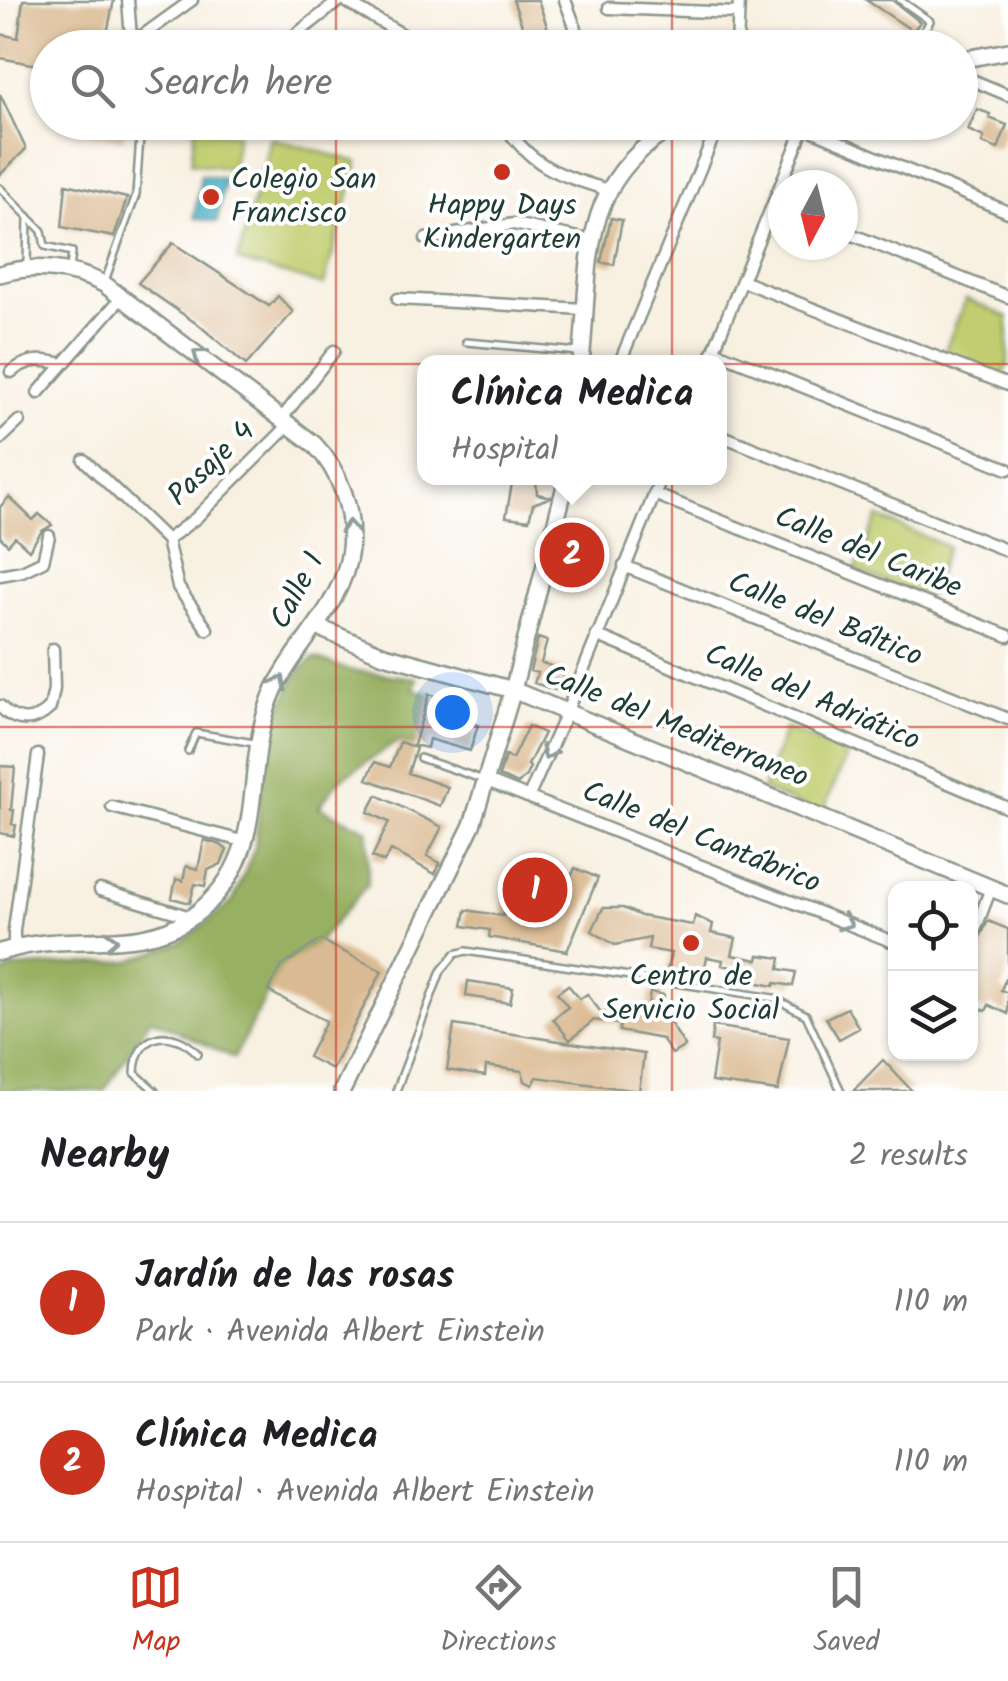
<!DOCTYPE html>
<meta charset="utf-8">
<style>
:root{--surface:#fff;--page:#f6f6f6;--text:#202124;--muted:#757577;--line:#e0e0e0;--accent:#c8321e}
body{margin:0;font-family:Kalam,sans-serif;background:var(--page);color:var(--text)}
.controls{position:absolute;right:30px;bottom:30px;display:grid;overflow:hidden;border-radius:20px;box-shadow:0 2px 8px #0004}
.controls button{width:90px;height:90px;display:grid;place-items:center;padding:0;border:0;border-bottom:2px solid var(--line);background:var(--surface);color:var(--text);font:50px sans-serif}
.compass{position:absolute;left:768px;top:170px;width:90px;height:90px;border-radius:50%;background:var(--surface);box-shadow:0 2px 8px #0004;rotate:187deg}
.you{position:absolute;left:452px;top:712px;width:35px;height:35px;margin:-25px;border:8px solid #fff;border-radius:50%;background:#1a73e8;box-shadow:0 0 0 15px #1a73e833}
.badge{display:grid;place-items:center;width:65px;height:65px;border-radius:50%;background:var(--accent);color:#fff;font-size:32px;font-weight:700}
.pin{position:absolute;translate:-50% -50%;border:5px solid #fff;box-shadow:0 2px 10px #0006}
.popup{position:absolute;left:417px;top:355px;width:310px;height:130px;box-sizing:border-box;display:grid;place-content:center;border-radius:20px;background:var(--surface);filter:drop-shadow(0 2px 8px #0005);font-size:32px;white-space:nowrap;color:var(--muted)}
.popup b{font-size:38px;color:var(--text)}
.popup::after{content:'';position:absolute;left:50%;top:100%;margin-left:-20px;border:20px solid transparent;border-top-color:var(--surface)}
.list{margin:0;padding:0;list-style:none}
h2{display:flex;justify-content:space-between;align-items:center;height:130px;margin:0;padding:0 40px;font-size:42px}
h2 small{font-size:32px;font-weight:400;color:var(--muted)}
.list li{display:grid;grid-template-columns:65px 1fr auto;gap:30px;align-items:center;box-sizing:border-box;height:160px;padding:0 40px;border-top:2px solid var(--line)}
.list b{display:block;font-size:38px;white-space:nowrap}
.list p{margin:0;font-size:32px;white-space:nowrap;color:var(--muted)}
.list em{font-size:32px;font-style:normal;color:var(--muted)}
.icon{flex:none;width:55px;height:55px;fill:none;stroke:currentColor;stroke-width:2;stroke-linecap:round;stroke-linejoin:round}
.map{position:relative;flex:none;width:1008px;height:1091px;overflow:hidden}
.search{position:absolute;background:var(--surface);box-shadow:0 2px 8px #0004;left:30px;right:30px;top:30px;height:110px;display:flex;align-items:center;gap:25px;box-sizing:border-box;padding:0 35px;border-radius:55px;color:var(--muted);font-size:38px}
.sheet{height:450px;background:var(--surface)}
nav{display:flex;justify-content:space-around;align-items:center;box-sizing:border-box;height:140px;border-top:2px solid var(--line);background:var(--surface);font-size:28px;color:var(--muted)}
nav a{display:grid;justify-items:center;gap:5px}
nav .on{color:var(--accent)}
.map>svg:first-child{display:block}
.green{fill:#c1cd6f;stroke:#708552;stroke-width:2.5}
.forest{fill:#98b062;stroke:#5c764b;stroke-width:2.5}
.water{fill:#48b0c7;stroke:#34767e;stroke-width:2.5}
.building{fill:#daba92}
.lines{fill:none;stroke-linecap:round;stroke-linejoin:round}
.lane-casing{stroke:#8c968a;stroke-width:10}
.street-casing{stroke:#8c968a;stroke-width:15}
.secondary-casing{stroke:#8c968a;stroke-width:20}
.lane{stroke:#fff;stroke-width:5}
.street{stroke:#fff;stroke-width:10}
.secondary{stroke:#fff;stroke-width:15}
.oneway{stroke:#8f9e9a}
.grid{fill:none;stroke:#c8321e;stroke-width:2.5;stroke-opacity:0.55}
.poi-dot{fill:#c8321e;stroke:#fff;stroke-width:4}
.labels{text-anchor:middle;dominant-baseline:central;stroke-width:8;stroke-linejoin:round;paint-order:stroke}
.poi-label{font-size:30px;fill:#1f3d34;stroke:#fff}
.street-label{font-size:30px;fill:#1f3d34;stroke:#fff}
</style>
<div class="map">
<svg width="1008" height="1091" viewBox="0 0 1008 1091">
<rect width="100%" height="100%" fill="#fff"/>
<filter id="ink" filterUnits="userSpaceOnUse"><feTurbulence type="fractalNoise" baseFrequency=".01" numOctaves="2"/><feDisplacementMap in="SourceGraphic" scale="20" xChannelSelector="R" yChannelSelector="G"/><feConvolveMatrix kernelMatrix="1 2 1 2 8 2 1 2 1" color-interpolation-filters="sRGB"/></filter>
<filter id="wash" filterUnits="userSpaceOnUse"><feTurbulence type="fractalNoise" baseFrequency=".0048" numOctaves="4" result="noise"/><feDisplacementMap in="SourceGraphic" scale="40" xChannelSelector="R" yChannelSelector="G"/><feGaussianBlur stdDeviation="2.25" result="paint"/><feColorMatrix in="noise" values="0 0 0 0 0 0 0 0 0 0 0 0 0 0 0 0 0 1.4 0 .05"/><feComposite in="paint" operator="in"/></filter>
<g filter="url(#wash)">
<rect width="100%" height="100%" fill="#f8f0e1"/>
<path class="green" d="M195 126 237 134 232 169 191 163Z
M271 138 358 162 324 285 237 261Z
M966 299 1008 317V364L1000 382 941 359Z
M878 517 948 547 927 599 855 570Z
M785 728 847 755 822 814 762 790Z"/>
<path class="forest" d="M314 658 349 670 417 678 414 689 429 694 414 745 399 741 339 780 319 807 368 830V884L320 940 281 968 234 1058 151 1018 104 1091H0V976L12 968 130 961 182 942 233 901 255 847 265 751 273 724 297 673Z"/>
<path class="water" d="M201 175 225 179 217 222 194 218Z"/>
<g id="blocks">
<path class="building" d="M23 0H114L104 48H48V67L0 58V34L18 38Z
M513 0H538L549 32 527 40Z
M866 0H892L920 22 913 31Z
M0 94 26 149 0 175Z
M977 109 990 114 989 118 1007 125 998 149 982 143 984 137 968 130Z
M60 122H126L123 140 59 127Z
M66 184 127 198 114 237 62 227Z
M611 218 622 220 614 265 601 262Z
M173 243 269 306 278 296 293 312 246 365 200 326 138 283Z
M513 478H536L537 494 551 497 533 504 529 520 506 517Z
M9 497 33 520 39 514 52 525 42 531 29 550 15 537 8 545 0 537V507Z
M538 638 547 641 541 663 565 670 558 691 534 683 538 673 530 671Z
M429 694 442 698 437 713 478 725 470 751 429 739 427 748 414 745Z
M528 726 544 733 528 765 530 767 526 776 518 784 499 776 505 756 512 759Z
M400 742 416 748 408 773 448 787 440 806 367 779 375 762 390 767Z
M0 766 15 767 11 810H14L12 824 16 825 14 836 0 833Z
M377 795 442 827 427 856 440 863 435 874 391 850 384 862 372 857 389 822 368 812Z
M204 840 221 845 227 850 221 864 208 870 205 886 195 884 190 903 172 898 176 879 183 881 186 866 198 869Z
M575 868 598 878 567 951 489 937 490 930 463 926 466 910 503 916 505 900 522 903 524 891 562 898Z
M603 908H623L641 916 693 925 695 916 713 924 711 933 736 938 732 955 758 960 759 955 781 958 779 969 796 972 793 986 775 983 774 986 734 978 736 968 722 965 723 960 707 957 702 981 666 975 671 953 648 949 650 938 615 945 592 931Z
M988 921 1008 929V973L1001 990 1008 993V1014L989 1005 986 1011 970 1004V958Z
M320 940 382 971 332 1069 308 1057 326 1021 268 991 281 967Z
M468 981 513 988 510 1003 466 996Z
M568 985 580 999 587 994 600 1011 622 1015 623 1008 647 1012 650 992 664 995 660 1015 666 1016 685 1046 672 1054 662 1039 619 1031 620 1024 594 1020 570 1040 553 1019 568 1007 557 993Z
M847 1008 859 1028 839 1039 826 1018Z
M454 1025 644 1054 639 1091 537 1077 533 1085 525 1081 522 1071 486 1066 485 1076 447 1070Z
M713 1026 789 1038 778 1091 711 1082 717 1042 711 1041Z
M883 1060 912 1091H853Z"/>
</g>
</g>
<g filter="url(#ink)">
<use href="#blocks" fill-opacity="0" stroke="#8c968a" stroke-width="2.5"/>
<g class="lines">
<defs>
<path id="lane" d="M900 0 930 21 919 39 904 42 905 48
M563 48 580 40
M0 188 42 231 45 246 72 252 70 270
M27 265 28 216
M105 281 136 195 141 122
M466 342 579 352
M188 751 196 733 254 743
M420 758 484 780
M155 1091 135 1073C136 1031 173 1027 198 1054
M396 1091 441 971 455 954 466 951 774 998 806 1015 841 1091"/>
<path id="street" d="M128 0 131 38 142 36 192 0
M343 0 426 48
M565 0 583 48
M609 8 738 13
M279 48 340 0
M737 48 739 0
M960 75 1008 95
M502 122C533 168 557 174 608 190
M640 122 653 138
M804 127 1008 212
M843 231 1008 297
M426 239 514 224 592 241
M742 281 1008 385
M398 299 585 309
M714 351 1008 469
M620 362 712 140
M709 362 806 122
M11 372C29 358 42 359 63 364
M38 393 122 297
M283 417 334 351
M720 435 1008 551
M0 439 19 421
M84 460 167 540 178 587 207 629
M654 494 1008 636
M167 540 196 518 291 423
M624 566 1008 719
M0 575 22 571 43 561 49 536
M596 635 1008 808
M0 706C14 723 34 724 50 708L54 689 53 649
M487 781 896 943
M529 796 567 711 661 478
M112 807 246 842
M100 890 191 917
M970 943 991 888
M14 949V930L38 755"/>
<path id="secondary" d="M960 60 1008 51
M0 274C34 264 72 268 104 284L314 444C341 472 354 511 350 549 344 604 298 641 275 688 237 770 276 854 192 917 148 949 88 937 37 944 25 945 12 949 0 952
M581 362C592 259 576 181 681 122
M317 627 384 655 513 690 1008 895
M342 1091 472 825 513 690 567 478"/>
</defs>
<use href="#lane" class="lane-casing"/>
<use href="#street" class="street-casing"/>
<use href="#secondary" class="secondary-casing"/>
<use href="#lane" class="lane"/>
<use href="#street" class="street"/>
<use href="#secondary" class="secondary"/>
</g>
<defs><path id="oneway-chevron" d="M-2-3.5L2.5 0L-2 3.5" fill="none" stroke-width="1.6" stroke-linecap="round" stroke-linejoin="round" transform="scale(2.5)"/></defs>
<g class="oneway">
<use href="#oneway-chevron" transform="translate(199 355) rotate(-143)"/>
<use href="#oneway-chevron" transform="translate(349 527) rotate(-93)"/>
<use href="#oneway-chevron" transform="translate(280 682) rotate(-63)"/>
<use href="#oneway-chevron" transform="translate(548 753) rotate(114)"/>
<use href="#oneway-chevron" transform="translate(846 923) rotate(22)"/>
<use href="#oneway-chevron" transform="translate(111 940) rotate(-3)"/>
</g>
</g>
<path class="grid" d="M336 0V48M672 0V48M336 122V1091M672 122V1091M0 364H1008M0 727H1008"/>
<g class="poi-dot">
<circle cx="502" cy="172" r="10"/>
<circle cx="211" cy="197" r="10"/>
<circle cx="691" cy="943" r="10"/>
</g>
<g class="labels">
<g class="poi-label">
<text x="231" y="180" text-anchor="start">Colegio San<tspan x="231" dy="34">Francisco</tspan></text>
<text x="502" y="206">Happy Days<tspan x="502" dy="34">Kindergarten</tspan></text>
<text x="691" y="977">Centro de<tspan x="691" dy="34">Servicio Social</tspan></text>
</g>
<g class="street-label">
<text transform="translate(212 464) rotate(-44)">Pasaje 4</text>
<text transform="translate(868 553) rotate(22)">Calle del Caribe</text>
<text transform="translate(298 591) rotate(-62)">Calle 1</text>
<text transform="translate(825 620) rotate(22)">Calle del Báltico</text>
<text transform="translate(812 698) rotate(23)">Calle del Adriático</text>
<text transform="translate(676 727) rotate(22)">Calle del Mediterraneo</text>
<text transform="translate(701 838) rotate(22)">Calle del Cantábrico</text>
</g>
</g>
</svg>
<div class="controls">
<button><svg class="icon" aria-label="locate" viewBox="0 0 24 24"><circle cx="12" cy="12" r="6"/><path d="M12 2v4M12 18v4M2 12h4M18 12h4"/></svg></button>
<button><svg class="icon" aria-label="layers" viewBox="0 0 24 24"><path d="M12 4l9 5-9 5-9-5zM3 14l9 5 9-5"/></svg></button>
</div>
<svg class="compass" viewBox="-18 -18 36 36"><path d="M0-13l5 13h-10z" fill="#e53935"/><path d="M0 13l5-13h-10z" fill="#757577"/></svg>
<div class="you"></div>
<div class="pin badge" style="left:535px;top:890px">1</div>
<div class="pin badge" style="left:572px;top:555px">2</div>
<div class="popup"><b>Clínica Medica</b>Hospital</div>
<div class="search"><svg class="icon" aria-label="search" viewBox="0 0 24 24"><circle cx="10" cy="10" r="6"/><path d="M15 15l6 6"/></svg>Search here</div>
</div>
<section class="sheet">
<h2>Nearby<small>2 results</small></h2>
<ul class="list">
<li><span class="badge">1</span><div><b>Jardín de las rosas</b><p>Park · Avenida Albert Einstein</p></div><em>110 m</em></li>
<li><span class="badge">2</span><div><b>Clínica Medica</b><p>Hospital · Avenida Albert Einstein</p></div><em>110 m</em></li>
</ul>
</section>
<nav>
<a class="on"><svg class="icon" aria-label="map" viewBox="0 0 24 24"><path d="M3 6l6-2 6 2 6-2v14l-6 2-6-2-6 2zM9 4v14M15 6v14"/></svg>Map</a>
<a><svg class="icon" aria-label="directions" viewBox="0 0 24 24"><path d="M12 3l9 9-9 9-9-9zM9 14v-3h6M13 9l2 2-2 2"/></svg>Directions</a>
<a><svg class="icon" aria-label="saved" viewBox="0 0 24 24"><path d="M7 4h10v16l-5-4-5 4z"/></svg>Saved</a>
</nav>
